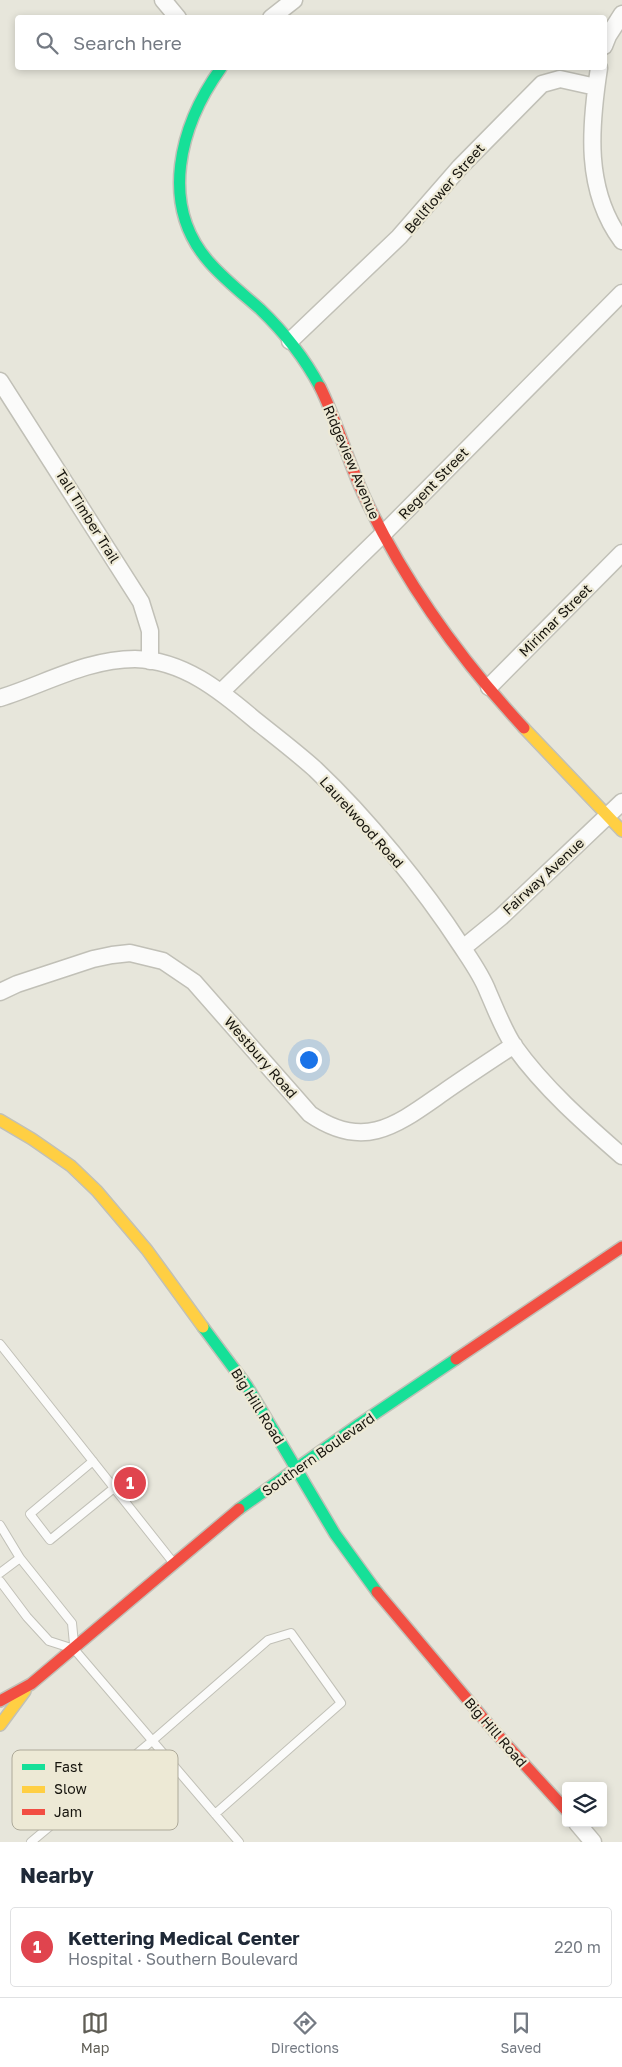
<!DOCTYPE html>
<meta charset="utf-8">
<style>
:root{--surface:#fff;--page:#f2f2f3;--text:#1f2937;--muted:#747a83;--line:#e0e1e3;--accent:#605e56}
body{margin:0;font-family:"Golos Text",sans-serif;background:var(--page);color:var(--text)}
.controls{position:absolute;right:15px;bottom:15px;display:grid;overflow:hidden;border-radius:5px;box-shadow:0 2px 8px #0003}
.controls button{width:45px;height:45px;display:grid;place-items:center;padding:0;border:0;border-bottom:1px solid var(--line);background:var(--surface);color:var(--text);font:25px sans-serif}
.you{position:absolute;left:308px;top:1059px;width:18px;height:18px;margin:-12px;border:4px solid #fff;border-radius:50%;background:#1a73e8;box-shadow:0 0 0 8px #1a73e833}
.badge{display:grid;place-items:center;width:32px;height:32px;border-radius:50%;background:var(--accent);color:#fff;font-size:16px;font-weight:700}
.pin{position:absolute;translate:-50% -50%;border:2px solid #fff;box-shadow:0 1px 5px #0006}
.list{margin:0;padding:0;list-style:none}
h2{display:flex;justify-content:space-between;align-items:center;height:65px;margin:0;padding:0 20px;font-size:21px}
h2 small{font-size:16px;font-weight:400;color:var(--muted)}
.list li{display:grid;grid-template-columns:32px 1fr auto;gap:15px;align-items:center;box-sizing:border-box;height:80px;margin:0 10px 10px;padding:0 10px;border:1px solid var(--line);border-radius:5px}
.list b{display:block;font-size:19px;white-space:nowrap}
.list p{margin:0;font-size:16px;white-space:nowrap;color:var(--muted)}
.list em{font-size:16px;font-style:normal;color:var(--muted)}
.icon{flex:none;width:28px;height:28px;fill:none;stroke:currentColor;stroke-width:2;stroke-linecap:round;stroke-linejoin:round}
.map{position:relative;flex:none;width:622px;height:1842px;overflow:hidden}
.search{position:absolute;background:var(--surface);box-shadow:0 2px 8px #0003;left:15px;right:15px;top:15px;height:55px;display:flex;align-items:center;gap:12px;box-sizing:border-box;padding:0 18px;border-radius:5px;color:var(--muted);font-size:19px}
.sheet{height:155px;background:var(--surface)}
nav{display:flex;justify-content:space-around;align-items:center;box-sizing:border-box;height:70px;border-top:1px solid var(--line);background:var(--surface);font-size:14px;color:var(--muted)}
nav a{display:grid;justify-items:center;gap:2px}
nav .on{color:var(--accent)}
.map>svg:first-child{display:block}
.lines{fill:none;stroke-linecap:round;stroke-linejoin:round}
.lane-casing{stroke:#c1c0b7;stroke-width:10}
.street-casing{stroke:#c1c0b7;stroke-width:19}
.fast-casing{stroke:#c1c0b7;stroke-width:14}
.slow-casing{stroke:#c1c0b7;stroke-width:14}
.jam-casing{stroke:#c1c0b7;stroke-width:14}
.lane{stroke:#fbfbfa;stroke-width:8}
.street{stroke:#fbfbfa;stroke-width:16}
.fast{stroke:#16e098;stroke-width:11}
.slow{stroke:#ffcf43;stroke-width:11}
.jam{stroke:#f24e42;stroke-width:11}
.labels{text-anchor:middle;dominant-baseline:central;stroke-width:4.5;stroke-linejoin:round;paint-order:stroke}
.street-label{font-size:14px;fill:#17150e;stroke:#ede9d5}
.key{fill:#ede9d5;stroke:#ada999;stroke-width:1}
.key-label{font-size:14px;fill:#17150e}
</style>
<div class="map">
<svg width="622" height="1842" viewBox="0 0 622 1842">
<rect width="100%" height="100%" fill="#e7e6db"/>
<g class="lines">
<defs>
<path id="lane" d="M0 1344 172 1561
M93 1461 30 1514 50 1540 114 1488
M0 1525 20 1558 72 1623 74 1644
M0 1573 20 1558
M0 1581 27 1617 49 1641 74 1649 239 1842
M31 1842 152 1741 268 1640 291 1633 341 1703 215 1814"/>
<path id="street" d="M163 0 178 18
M271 18 294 0
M604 46 608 36 622 14
M599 68C590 127 584 190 622 241
M290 341 399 237 460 167 542 84 560 79 596 87
M0 381 141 602 150 631V661
M489 687 622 553
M221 692 383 534 622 293
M0 698C45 684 87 659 135 659 183 660 221 691 255 720 275 736 296 752 315 769 367 818 423 887 462 947 472 962 482 976 488 992 496 1010 503 1029 514 1046 544 1088 584 1123 622 1156
M463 948 501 917 622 802
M0 992 17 984 93 959 112 955 130 953 163 961 194 982 310 1114C365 1152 398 1124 444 1092 467 1076 490 1061 514 1045
M577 1823 593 1842"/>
<path id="fast" d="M221 68C180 125 158 205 210 263 225 280 243 294 260 309 284 332 304 357 320 387
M203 1327 247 1386 335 1534 377 1592
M239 1509 358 1425 456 1359"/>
<path id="slow" d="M524 728 622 831
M0 1120 32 1139 71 1166 97 1191 147 1250 203 1327
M0 1725 25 1691"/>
<path id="jam" d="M320 387C338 423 348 463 366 500 406 584 461 660 524 728
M456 1359 622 1247
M377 1592 494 1731 566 1810
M0 1701 31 1684 239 1509"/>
</defs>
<use href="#lane" class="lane-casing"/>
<use href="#street" class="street-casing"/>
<use href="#fast" class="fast-casing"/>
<use href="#slow" class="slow-casing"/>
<use href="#jam" class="jam-casing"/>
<use href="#lane" class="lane"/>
<use href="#street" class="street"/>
<use href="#fast" class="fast"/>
<use href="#slow" class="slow"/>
<use href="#jam" class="jam"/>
</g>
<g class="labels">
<g class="street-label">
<text transform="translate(444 188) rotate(-49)">Bellflower Street</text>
<text transform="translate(352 462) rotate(67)">Ridgeview Avenue</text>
<text transform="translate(433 483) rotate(-46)">Regent Street</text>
<text transform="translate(88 516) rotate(58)">Tall Timber Trail</text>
<text transform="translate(555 620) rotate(-45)">Mirimar Street</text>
<text transform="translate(362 822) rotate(48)">Laurelwood Road</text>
<text transform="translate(543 876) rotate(-43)">Fairway Avenue</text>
<text transform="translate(261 1057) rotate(49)">Westbury Road</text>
<text transform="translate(258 1406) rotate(58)">Big Hill Road</text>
<text transform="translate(318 1454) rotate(-35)">Southern Boulevard</text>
<text transform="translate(496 1732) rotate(49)">Big Hill Road</text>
</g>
</g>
<rect x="12" y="1750" width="166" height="80" rx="8" class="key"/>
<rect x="22" y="1764" width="23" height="6" fill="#16e098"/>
<rect x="22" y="1786" width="23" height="7" fill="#ffcf43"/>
<rect x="22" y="1809" width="23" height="6" fill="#f24e42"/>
<g class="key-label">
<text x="54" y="1772">Fast</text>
<text x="54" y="1794">Slow</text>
<text x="54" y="1817">Jam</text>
</g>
</svg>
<div class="controls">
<button><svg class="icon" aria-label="layers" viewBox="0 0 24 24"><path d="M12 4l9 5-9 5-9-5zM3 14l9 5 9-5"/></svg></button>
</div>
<div class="you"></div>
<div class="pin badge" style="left:130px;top:1483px;background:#e0444e">1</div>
<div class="search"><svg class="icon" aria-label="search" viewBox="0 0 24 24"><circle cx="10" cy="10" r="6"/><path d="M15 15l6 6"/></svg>Search here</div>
</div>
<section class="sheet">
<h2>Nearby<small></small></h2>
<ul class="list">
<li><span class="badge" style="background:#e0444e">1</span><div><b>Kettering Medical Center</b><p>Hospital · Southern Boulevard</p></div><em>220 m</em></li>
</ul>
</section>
<nav>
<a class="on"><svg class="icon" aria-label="map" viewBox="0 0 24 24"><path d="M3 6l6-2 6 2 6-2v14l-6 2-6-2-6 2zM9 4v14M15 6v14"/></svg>Map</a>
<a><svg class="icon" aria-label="directions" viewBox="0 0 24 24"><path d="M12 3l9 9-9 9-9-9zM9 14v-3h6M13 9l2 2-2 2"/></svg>Directions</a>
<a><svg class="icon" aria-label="saved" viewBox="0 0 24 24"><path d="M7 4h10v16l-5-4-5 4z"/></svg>Saved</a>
</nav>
